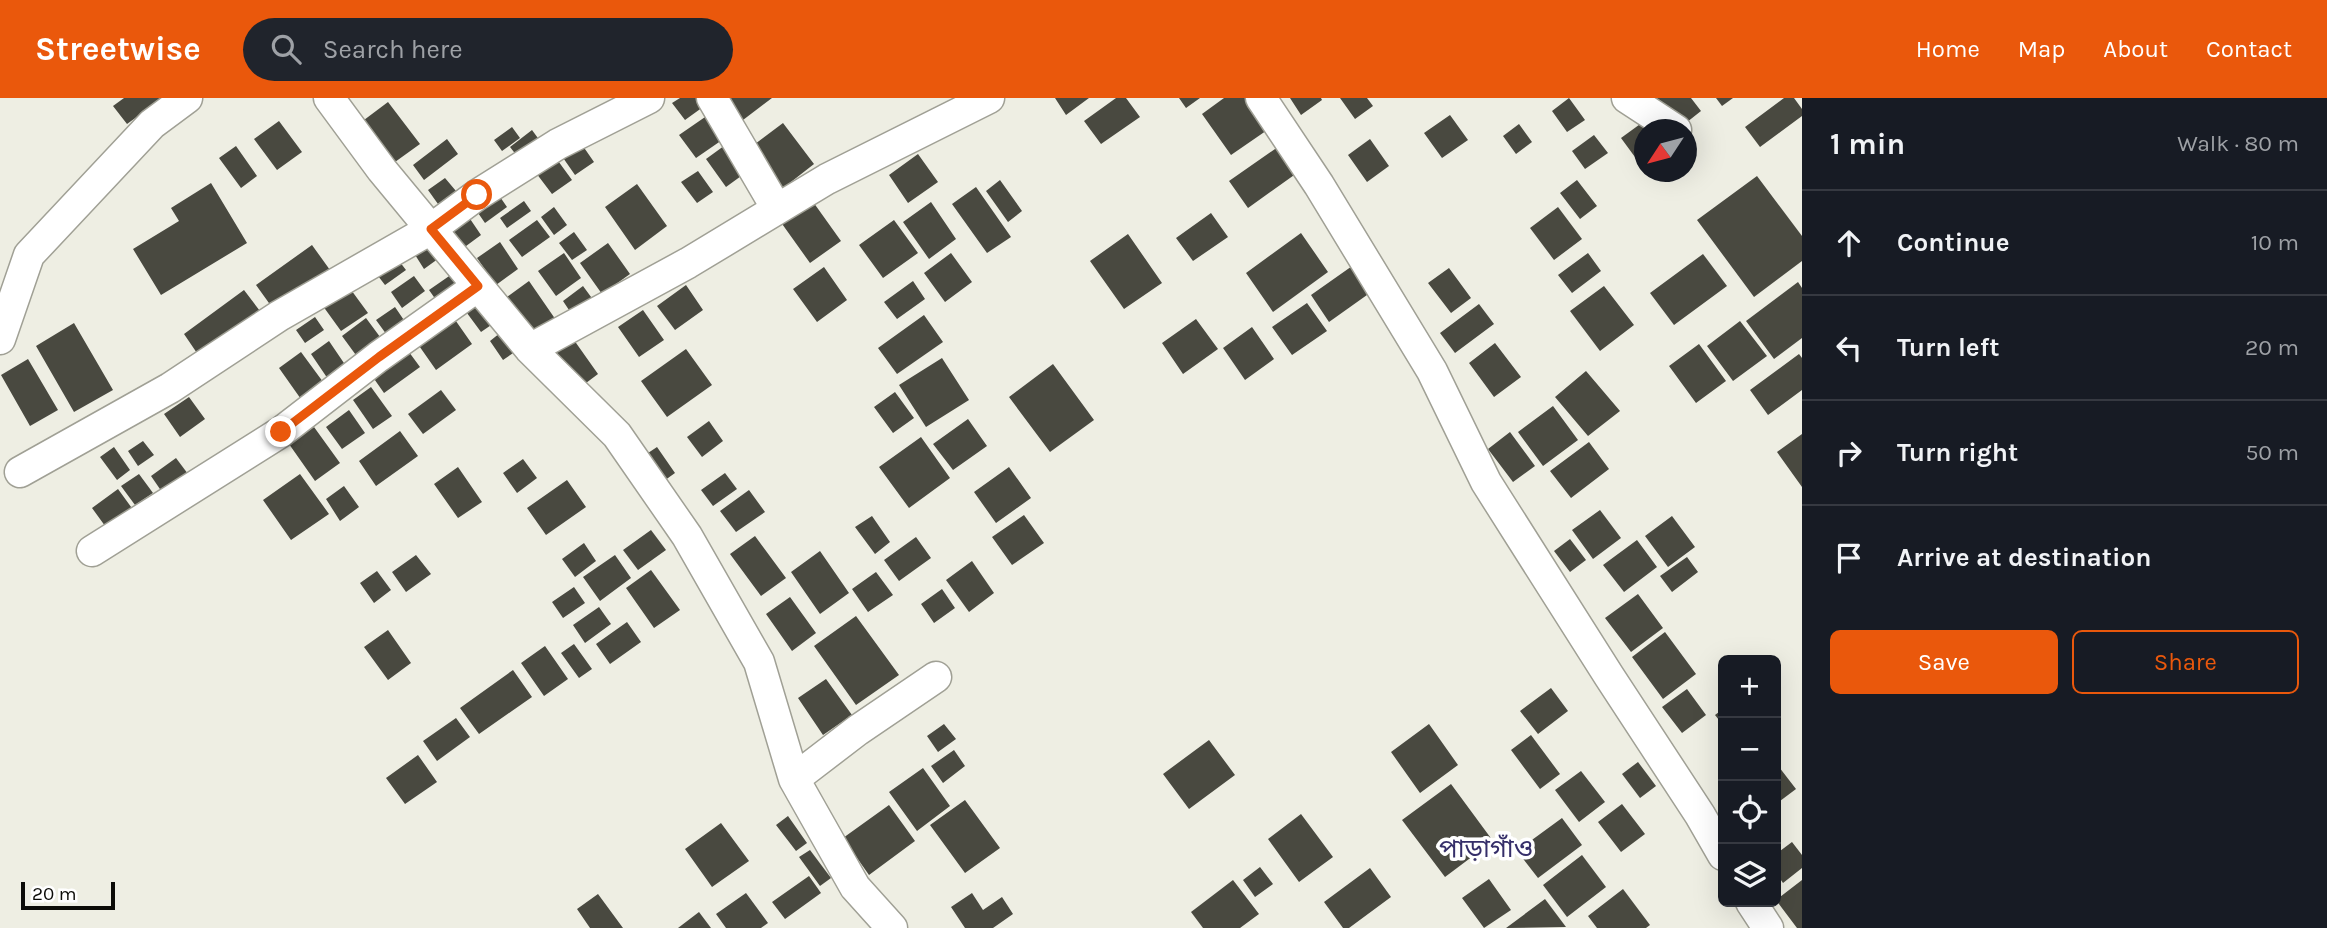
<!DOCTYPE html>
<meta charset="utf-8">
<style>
:root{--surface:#171b24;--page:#20242c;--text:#f1f3f6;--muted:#9ea1a6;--line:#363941;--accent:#ea580c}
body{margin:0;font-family:Karla,"Noto Sans Bengali",sans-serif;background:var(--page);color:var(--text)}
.controls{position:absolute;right:21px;bottom:21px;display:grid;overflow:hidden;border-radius:10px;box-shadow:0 7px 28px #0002}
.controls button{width:63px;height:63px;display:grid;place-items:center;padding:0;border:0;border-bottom:2px solid var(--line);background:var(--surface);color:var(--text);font:35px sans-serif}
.compass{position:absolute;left:1634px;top:21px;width:63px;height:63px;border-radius:50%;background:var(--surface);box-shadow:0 7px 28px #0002;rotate:234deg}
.scale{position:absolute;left:21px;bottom:18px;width:94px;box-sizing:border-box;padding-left:7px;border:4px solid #0c0c08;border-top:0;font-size:19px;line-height:24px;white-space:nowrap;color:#0c0c08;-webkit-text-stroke:5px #fff;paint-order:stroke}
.stop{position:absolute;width:21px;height:21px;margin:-16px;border:5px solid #ea580c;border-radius:50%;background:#fff}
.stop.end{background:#ea580c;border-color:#fff;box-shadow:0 2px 7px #0008}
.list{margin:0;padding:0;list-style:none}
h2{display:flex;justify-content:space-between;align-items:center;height:91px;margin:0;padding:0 28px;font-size:30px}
h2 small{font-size:23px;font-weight:400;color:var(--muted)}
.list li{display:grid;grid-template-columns:46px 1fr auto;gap:21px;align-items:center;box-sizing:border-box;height:105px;padding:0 28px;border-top:2px solid var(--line)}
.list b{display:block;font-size:26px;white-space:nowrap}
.list em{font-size:23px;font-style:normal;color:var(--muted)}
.actions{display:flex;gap:14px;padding:21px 28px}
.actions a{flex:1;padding:16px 0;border:2px solid var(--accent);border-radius:10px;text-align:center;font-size:24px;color:var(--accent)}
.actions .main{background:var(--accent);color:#fff}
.icon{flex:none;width:38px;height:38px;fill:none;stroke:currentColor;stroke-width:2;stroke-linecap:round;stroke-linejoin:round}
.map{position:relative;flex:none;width:1802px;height:830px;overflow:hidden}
header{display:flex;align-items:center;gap:42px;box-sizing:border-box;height:98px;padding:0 35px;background:var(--accent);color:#fff}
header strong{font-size:33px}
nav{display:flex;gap:38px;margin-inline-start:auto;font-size:24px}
.search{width:490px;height:63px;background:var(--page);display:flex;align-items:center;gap:18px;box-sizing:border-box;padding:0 24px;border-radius:38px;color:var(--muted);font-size:26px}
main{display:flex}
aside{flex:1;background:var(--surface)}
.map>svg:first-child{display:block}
.building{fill:#494940}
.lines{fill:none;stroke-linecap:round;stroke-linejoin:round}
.street-casing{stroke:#a0a095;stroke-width:33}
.street{stroke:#fff;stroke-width:30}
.route{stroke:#ea580c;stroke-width:9}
.labels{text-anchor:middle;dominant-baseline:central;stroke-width:7;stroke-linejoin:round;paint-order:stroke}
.quarter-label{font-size:26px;fill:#352e69;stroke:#fff}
</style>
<header>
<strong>Streetwise</strong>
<div class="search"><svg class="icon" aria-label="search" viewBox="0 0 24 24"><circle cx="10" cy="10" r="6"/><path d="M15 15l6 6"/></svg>Search here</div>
<nav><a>Home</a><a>Map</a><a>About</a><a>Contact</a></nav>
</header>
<main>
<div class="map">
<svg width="1802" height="830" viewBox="0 0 1802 830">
<rect width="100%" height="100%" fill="#eeeee3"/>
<path class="building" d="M124 0H163L127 26 113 8Z
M680 0H696L703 9 685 22 672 5Z
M726 0H772L743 22Z
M1055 0H1089L1066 17Z
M1116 0H1126L1140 19 1101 46 1084 23Z
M1179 0H1200L1186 10Z
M1224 0H1257L1276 26 1231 57 1202 16Z
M1290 0H1321L1322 2 1301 17Z
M1340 0H1367L1373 8 1355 21Z
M1569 0 1585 22 1567 34 1552 13Z
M1655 0H1691L1701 13 1677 32 1641 11Z
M1716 0H1733L1722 8Z
M1784 0H1794L1802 11V18L1760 49 1745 29Z
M388 4 420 46 395 64 364 22Z
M708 17 725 40 696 60 679 37Z
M1450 17 1468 42 1442 60 1424 35Z
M279 23 302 54 277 72 254 41Z
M1643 24 1649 32H1644L1643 70 1621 40Z
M783 25 814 66 782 91 751 49Z
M1519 26 1532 44 1516 56 1503 38Z
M512 29 520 40 502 53 494 42Z
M532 32 543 47 521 63 510 49Z
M1594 37 1608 55 1585 71 1572 53Z
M447 41 458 56 424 82 413 67Z
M578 41 594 64 575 77 559 54Z
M1370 41 1389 68 1367 84 1348 57Z
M1285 44 1304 70 1248 110 1229 83Z
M728 45 748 73 726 89 706 61Z
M236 48 257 78 241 90 219 60Z
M553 56 572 82 552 96 533 71Z
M918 56 938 84 908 105 889 77Z
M698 73 713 94 697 105 681 84Z
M1757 78 1802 138V163L1754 199 1697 122Z
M445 80 456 93 438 106 428 92Z
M1000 82 1022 113 1008 124 986 93Z
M1577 82 1597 108 1580 121 1560 95Z
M211 85 247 145 161 197 133 151 179 123 171 110Z
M637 86 667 128 635 152 605 109Z
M976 89 1011 139 987 155 952 106Z
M498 96 507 109 485 125 476 112Z
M811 101 841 143 810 165 780 123Z
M524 103 531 113 507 130 500 120Z
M931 104 956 141 929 161 903 124Z
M554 109 567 127 554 137 541 119Z
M1558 109 1582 141 1554 162 1530 130Z
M464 112 481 137 462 151 445 127Z
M1211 115 1228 139 1193 163 1176 140Z
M537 122 550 139 522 159 509 142Z
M894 122 918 155 883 180 859 147Z
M574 134 587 152 572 162 559 145Z
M1301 135 1328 174 1273 214 1246 175Z
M1128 136 1162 185 1124 211 1090 163Z
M429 140 442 158 424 171 412 152Z
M500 144 518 171 496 187 477 160Z
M608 145 630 176 602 196 580 165Z
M312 147 330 172 274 212 256 187Z
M564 155 581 180 556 198 538 173Z
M951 155 972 184 945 204 924 175Z
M1588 155 1601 173 1572 195 1558 177Z
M1703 156 1727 188 1674 227 1650 195Z
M396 159 406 172 385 187 375 174Z
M1355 166 1374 192 1329 224 1311 197Z
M824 169 847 202 817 224 793 191Z
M1449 170 1471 200 1451 215 1428 185Z
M455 174 467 191 441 209 429 192Z
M414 178 425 193 402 210 391 194Z
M529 183 558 225 536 241 507 199Z
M913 183 925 201 897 221 884 204Z
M1798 184 1802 190V240L1774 261 1746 223Z
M346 185 368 215 341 233 320 204Z
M686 187 703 212 675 232 657 208Z
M583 188 594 203 573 218 563 203Z
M1604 188 1634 227 1600 253 1570 213Z
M244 192 263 217 201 261 184 236Z
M480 200 497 223 481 234 464 211Z
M1307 205 1327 233 1292 257 1272 229Z
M1479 206 1494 226 1455 255 1440 235Z
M395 209 410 231 392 244 376 222Z
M643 212 664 242 639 259 618 229Z
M451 216 472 246 436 272 415 242Z
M924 217 943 244 897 276 878 250Z
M315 219 324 232 305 245 296 232Z
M366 220 386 247 361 264 342 238Z
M1196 221 1218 251 1183 276 1162 245Z
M1740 223 1767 258 1733 283 1707 248Z
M74 225 113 292 74 314 36 248Z
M1252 229 1274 261 1245 282 1223 250Z
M505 231 519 251 503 262 490 243Z
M569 235 598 276 574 294 545 253Z
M329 243 348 271 330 284 311 256Z
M1495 245 1521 279 1494 299 1469 265Z
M1699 246 1726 283 1696 305 1669 268Z
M406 250 420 269 384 295 370 275Z
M686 251 712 287 667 319 641 283Z
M301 254 326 288 303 304 279 270Z
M1799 256 1802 260V292L1768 317 1750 292Z
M942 260 969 302 926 329 899 287Z
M28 261 58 312 30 328 1 277Z
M1053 266 1094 322 1050 354 1009 299Z
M1586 273 1620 313 1588 338 1555 299Z
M371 289 392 318 373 331 353 302Z
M441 292 456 312 423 336 408 316Z
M895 294 914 320 893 335 874 309Z
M189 299 205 321 180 339 164 316Z
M1553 308 1578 342 1543 368 1518 334Z
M349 312 365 335 342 351 326 329Z
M968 321 987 348 953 372 933 346Z
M709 323 723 343 702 359 687 339Z
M314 329 340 365 315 383 289 346Z
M400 333 418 358 376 388 359 363Z
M1510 334 1535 368 1513 384 1488 351Z
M1802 336V389L1777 354Z
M921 339 950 380 909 410 879 369Z
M143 343 154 357 138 368 128 353Z
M1589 344 1609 371 1571 400 1550 373Z
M114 349 130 372 117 382 100 359Z
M657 349 675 375 661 385 642 359Z
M176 360 188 376 162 394 151 378Z
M523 361 537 380 517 395 503 375Z
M458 369 482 404 458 420 434 386Z
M1009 369 1031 400 996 425 974 394Z
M725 375 737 391 713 408 701 392Z
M139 376 153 395 135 407 121 388Z
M300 376 329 416 291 442 263 402Z
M567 382 586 409 546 437 527 410Z
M344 388 359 409 340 423 326 401Z
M118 391 134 413 108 432 92 410Z
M749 392 765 414 736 434 720 413Z
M1600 412 1621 440 1593 461 1572 432Z
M1024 417 1044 445 1012 467 992 439Z
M872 418 890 444 875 456 855 429Z
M1672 418 1695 449 1668 469 1645 438Z
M651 432 666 452 638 472 623 452Z
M755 438 786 480 761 498 730 456Z
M916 439 931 460 899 483 884 462Z
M1570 441 1586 462 1570 474 1554 453Z
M1637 442 1657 469 1624 494 1603 467Z
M584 445 596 463 575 479 562 461Z
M820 453 849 495 820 516 791 474Z
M416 457 431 476 406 494 392 474Z
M615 457 631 480 600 503 583 479Z
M1687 459 1698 474 1672 494 1660 478Z
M972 463 994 495 969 514 946 482Z
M651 472 680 512 654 530 626 490Z
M377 473 391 492 374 505 360 485Z
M876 474 893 497 868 514 852 491Z
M574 489 585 505 563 520 552 504Z
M942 491 955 510 934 525 921 506Z
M1638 496 1663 530 1631 554 1605 520Z
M790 499 816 535 792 553 766 516Z
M599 509 611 526 585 545 573 527Z
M856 518 899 577 856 607 814 548Z
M627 524 641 544 610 566 596 546Z
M388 532 411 565 388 582 364 549Z
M1665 534 1696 576 1663 601 1632 559Z
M574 546 592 571 579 580 561 555Z
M545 548 568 581 544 598 521 565Z
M513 572 532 599 479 636 460 610Z
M826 581 852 617 823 637 798 600Z
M1551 590 1568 613 1538 636 1520 613Z
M1687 591 1706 617 1682 635 1662 609Z
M1723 611V627L1715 617Z
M456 620 470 639 437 663 423 643Z
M944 626 956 641 938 654 927 638Z
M1429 626 1458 667 1420 695 1391 654Z
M1531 637 1560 676 1540 691 1511 652Z
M1209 642 1235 677 1189 711 1163 676Z
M954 652 965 668 943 685 931 668Z
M418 657 437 684 405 706 386 680Z
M1638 664 1656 688 1640 700 1622 676Z
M1779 669 1796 691 1776 706V672Z
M923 670 950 708 917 733 889 694Z
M1581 673 1605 704 1579 724 1555 692Z
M1451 686 1493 743 1445 779 1402 722Z
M965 702 1000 750 965 775 930 727Z
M1622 706 1645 736 1621 754 1598 724Z
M889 707 915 743 869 777 843 740Z
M1301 716 1333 759 1299 784 1268 741Z
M788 718 807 745 796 753 776 727Z
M1562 720 1582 747 1538 780 1517 753Z
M721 725 749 763 712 789 685 751Z
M1792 744 1802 757V770L1783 785 1776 775V756Z
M810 752 831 780 820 788 799 759Z
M1582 757 1606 789 1567 819 1543 787Z
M1260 769 1273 786 1255 799 1243 782Z
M1370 770 1391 799 1349 830H1343L1324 804Z
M809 778 821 795 785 821 772 804Z
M1489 781 1511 812 1484 830 1462 800Z
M1233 782 1259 816 1240 830H1203L1191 814Z
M1802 782V830H1797L1776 802Z
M1623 791 1650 827 1646 830H1597L1588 818Z
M746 795 768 825 761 830H726L716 816Z
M972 795 983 812 1002 799 1013 816 993 830H965L951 809Z
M598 796 623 830H590L577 811Z
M1545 801 1566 829 1506 830Z
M699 814 711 830H678Z"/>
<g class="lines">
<defs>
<path id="street" d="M329 0 382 72 530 251 617 337 687 438 759 564 794 681
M712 0 777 111
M1261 0 1319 87 1432 273 1486 384 1609 578 1700 717 1723 757
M1627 0 1676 32
M0 241 29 157 152 26 187 0
M530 251 688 165 827 81 989 0
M20 374 170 290 279 218 431 131 477 97 558 46 649 0
M92 453 281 334 378 259 478 188
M1751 804 1768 830
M892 830 855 789 794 681 858 632 936 579"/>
</defs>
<use href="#street" class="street-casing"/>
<use href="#street" class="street"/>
</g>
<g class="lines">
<path class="route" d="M281 334 379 259 478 188 431 131 477 97"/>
</g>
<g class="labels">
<g class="quarter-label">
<text x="1486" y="750">পাড়াগাঁও</text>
</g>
</g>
</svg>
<div class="controls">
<button>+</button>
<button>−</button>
<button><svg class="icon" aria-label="locate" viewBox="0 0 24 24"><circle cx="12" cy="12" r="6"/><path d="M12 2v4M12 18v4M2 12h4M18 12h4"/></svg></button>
<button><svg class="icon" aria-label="layers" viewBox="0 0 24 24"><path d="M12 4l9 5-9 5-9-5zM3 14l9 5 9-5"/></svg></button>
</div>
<svg class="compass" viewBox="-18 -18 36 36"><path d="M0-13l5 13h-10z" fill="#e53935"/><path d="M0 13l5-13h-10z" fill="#9ea1a6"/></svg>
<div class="scale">20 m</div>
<div class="stop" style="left:477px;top:97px"></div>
<div class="stop end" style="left:281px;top:334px"></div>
</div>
<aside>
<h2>1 min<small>Walk · 80 m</small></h2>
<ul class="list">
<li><svg class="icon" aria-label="ahead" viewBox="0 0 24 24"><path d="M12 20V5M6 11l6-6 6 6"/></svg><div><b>Continue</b></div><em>10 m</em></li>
<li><svg class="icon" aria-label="left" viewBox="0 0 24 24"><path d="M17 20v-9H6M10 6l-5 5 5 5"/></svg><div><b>Turn left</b></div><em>20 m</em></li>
<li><svg class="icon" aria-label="right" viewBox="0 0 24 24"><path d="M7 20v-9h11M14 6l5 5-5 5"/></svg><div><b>Turn right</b></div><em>50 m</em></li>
<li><svg class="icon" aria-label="arrive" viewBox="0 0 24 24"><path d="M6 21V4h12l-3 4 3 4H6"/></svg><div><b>Arrive at destination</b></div></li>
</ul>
<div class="actions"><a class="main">Save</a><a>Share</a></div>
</aside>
</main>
